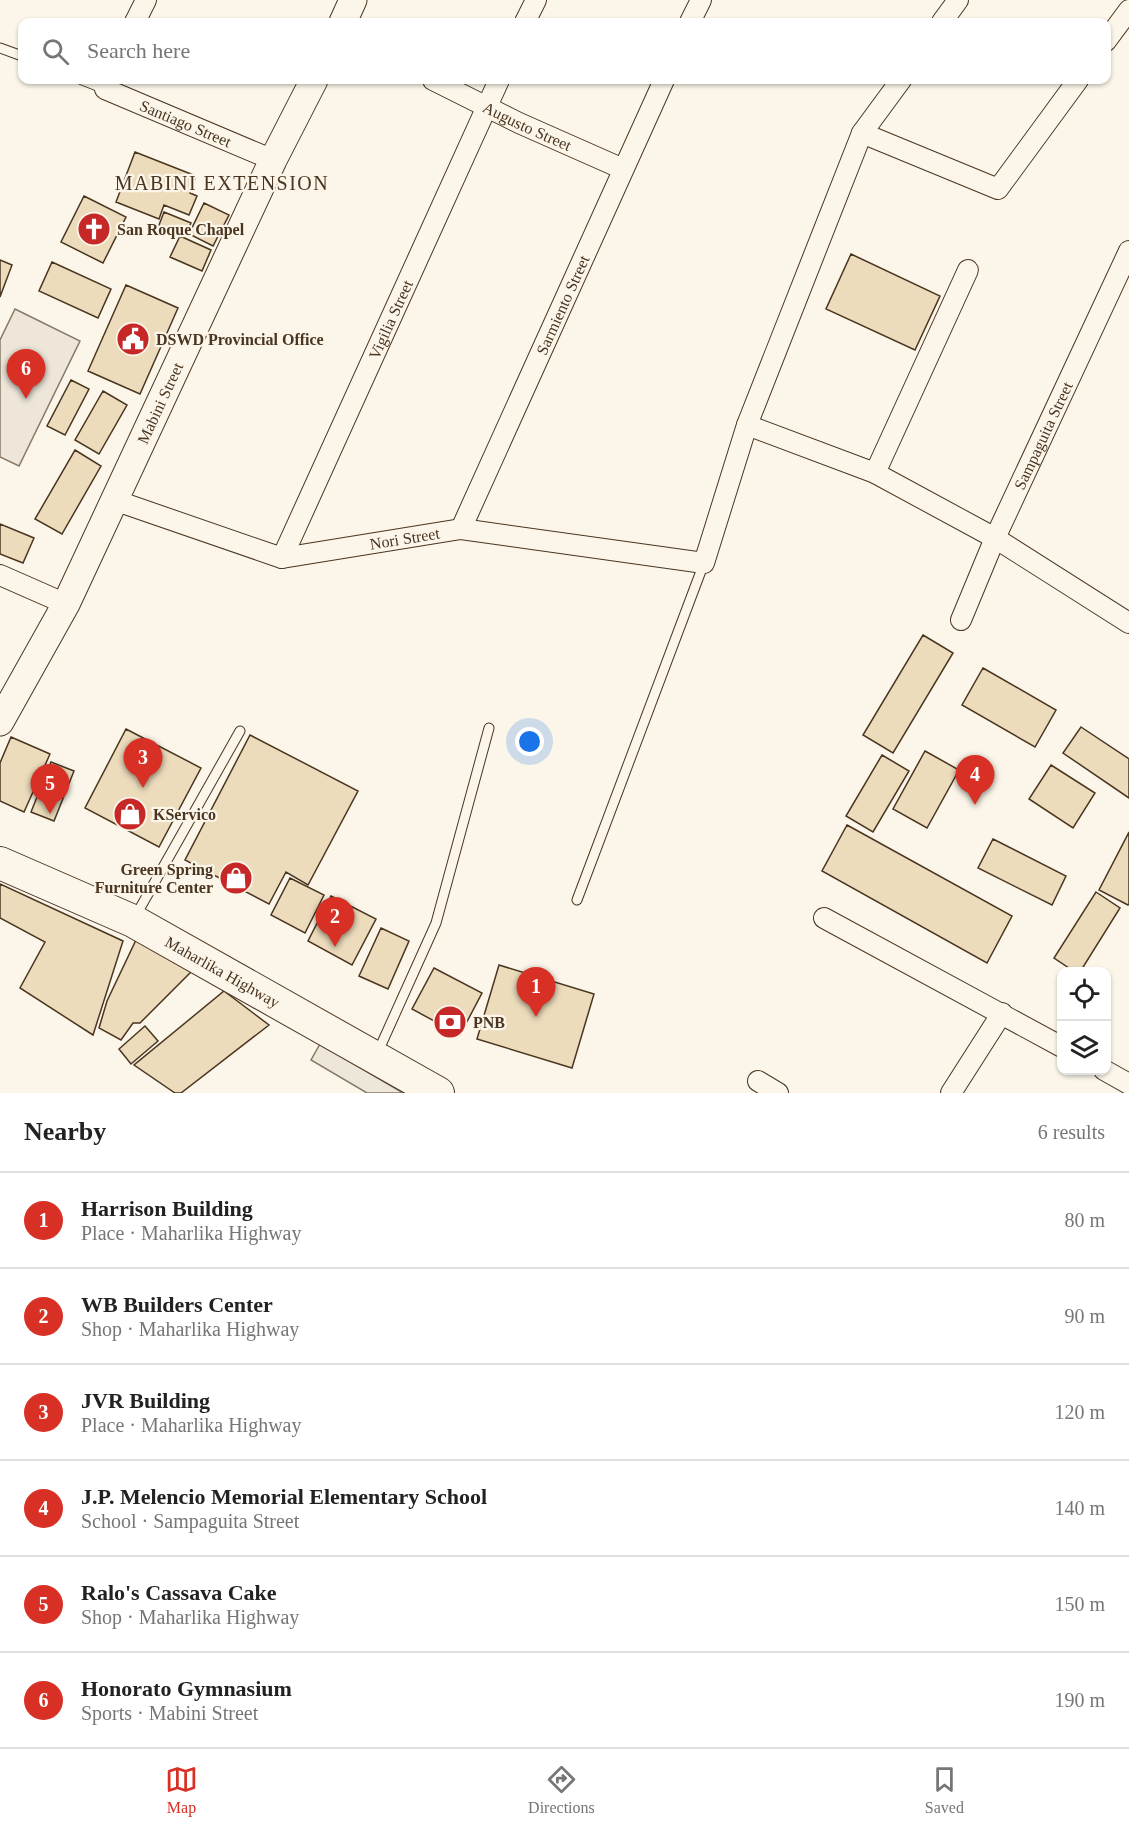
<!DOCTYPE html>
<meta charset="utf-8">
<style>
:root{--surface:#fff;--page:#f6f6f6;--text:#222;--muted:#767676;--line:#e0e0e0;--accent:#d93025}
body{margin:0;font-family:"Times New Roman",serif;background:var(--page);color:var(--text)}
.controls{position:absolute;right:18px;bottom:18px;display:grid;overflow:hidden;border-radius:12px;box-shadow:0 2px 4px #0004}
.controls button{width:54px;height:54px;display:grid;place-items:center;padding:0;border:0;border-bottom:2px solid var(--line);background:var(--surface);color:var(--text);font:30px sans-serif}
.you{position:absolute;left:530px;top:742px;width:21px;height:21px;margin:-15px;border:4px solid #fff;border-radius:50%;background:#1a73e8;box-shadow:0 0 0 9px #1a73e833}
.badge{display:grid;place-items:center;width:39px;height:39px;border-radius:50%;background:var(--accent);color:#fff;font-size:20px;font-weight:700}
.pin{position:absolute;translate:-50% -50px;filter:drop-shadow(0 2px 3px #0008)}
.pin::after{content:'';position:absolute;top:32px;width:21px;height:18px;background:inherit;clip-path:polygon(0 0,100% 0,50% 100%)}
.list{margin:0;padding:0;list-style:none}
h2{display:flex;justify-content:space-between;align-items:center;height:78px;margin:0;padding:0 24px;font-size:26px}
h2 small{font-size:20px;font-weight:400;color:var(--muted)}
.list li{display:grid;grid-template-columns:39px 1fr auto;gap:18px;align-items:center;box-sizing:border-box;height:96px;padding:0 24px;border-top:2px solid var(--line)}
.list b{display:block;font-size:22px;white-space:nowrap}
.list p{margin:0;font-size:20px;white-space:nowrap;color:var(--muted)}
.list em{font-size:20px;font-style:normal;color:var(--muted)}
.icon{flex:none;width:33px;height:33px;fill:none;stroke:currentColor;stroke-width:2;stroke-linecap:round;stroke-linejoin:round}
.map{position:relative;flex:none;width:1129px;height:1093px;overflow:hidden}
.search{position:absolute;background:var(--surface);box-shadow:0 2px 4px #0004;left:18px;right:18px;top:18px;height:66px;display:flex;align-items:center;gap:15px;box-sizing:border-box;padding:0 21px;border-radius:12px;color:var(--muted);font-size:22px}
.sheet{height:654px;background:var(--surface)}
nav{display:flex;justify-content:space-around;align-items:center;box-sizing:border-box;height:84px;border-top:2px solid var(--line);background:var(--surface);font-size:16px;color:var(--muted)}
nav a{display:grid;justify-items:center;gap:3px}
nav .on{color:var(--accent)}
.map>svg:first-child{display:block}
.green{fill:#ede6d9;stroke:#887966;stroke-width:1.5}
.parking{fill:#ede7d9;stroke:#887966;stroke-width:1.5}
.building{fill:#ecdcbc;stroke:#4a3520;stroke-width:1.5}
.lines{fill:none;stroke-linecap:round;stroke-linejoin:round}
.lane-casing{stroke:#4a3520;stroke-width:11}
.street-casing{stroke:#4a3520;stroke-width:22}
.secondary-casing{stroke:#4a3520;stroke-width:29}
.primary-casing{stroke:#4a3520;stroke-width:34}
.lane{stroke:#fbf6e9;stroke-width:9}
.street{stroke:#fbf6e9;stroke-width:20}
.secondary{stroke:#fbf6e9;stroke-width:27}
.primary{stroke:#fbf6e9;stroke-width:32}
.labels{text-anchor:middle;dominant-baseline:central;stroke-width:4.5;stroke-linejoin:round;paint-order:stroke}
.street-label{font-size:16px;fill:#4a3520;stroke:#fbf6e9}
.poi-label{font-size:16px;font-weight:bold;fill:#4a3520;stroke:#fbf6e9;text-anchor:start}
.quarter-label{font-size:20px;letter-spacing:1.5px;fill:#4a3520;stroke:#fbf6e9}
</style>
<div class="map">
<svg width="1129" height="1093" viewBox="0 0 1129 1093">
<rect width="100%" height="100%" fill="#fbf6e9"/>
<path class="green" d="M15 309 80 341 19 466 0 457V340Z"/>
<path class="parking" d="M320 1044 403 1093H367L311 1060Z"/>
<path class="building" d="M135 152 196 176 190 193 197 196 189 215 164 205 159 219 116 202Z
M84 196 126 217 103 263 61 242Z
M204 203 229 215 213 246 189 234Z
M164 212 191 223 186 235 159 225Z
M180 236 211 250 202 271 170 257Z
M851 254 940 296 915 350 826 309Z
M0 260 12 265 0 297Z
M52 262 111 289 98 318 39 291Z
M126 285 178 308 140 394 88 371Z
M71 380 89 389 65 435 47 426Z
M103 391 127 405 99 454 75 440Z
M75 450 101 466 62 534 35 519Z
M0 524 34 538 23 563 0 554Z
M923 635 953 653 893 753 863 735Z
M983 668 1056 710 1035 747 962 705Z
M1081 727 1129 759V798L1063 753Z
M126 729 201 768 159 847 85 808Z
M250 735 358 791 308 885 286 872 269 904 185 860Z
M11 737 50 754 24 812 0 801V763Z
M925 751 959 770 927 828 893 809Z
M882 755 909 771 873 832 846 816Z
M51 762 74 771 54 821 31 812Z
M1051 765 1095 793 1073 828 1029 799Z
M847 825 1012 916 987 963 822 871Z
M1129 832V904L1128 905 1099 890Z
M993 839 1066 876 1052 905 978 868Z
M290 878 324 895 305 933 271 915Z
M0 884 123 941 93 1035 20 988 45 942 0 918Z
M1096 892 1120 908 1080 972H1075L1054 958Z
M331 896 376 919 352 965 308 941Z
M381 928 409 941 388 989 359 976Z
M136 940 194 969 140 1023H133L121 1040 99 1028 107 1001Z
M499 965 594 994 572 1068 477 1039Z
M434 968 482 993 460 1035 412 1009Z
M224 991 269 1025 181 1093H175L134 1065Z
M145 1026 158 1041 131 1064 119 1049Z"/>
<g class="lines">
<defs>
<path id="lane" d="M0 48 22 56
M82 80 105 89
M577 900 704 563
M135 917 240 731
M377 1054 436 923 489 728"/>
<g id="street">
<path d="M135 22 146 0"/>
<path d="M525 22 536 0"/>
<path d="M690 22 701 0"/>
<path d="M942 22 958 0"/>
<path d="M1106 41 1129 10"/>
<path id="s1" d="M110 80 105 89 273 160"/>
<path id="s2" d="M433 80 519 123 623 169"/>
<path d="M862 133 998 189 1078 80"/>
<path d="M747 425 875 473 995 538 1129 623"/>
<path d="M875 473 968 270"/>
<path id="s3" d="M114 500 282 558 461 529 704 563 747 425 862 133 901 80"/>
<path id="s4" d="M461 529 664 80"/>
<path id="s5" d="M282 558 499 80"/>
<path d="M0 575 66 604"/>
<path id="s6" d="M961 620 995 538 1129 251"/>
<path d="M824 918 1062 1047"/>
<path d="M1104 1070 1129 1084"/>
<path d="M758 1081 778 1093"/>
<path d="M951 1093 1002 1013"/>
</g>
<g id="secondary">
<path d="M343 22 353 0"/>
<path id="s7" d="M0 722 66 604 273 160 314 80"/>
</g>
<g id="primary">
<path id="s8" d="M0 863 133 921 438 1093"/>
</g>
</defs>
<use href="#lane" class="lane-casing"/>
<use href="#street" class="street-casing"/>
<use href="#secondary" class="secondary-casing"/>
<use href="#primary" class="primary-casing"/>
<use href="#lane" class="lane"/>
<use href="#street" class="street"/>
<use href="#secondary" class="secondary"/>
<use href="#primary" class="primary"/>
</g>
<defs>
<symbol id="church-disc" viewBox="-11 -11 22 22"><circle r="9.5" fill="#c62828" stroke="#fbf6e9"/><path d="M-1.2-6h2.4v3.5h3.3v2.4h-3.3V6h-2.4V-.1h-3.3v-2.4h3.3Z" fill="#fff"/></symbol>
<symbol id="civic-disc" viewBox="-11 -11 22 22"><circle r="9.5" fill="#c62828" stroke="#fbf6e9"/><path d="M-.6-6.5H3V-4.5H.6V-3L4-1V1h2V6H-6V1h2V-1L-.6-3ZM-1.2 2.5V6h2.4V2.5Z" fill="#fff"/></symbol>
<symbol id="shop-disc" viewBox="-11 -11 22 22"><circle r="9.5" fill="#c62828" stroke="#fbf6e9"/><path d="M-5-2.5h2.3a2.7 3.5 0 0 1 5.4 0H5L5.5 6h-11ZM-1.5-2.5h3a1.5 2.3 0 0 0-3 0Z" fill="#fff"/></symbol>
<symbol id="bank-disc" viewBox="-11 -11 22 22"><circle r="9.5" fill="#c62828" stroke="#fbf6e9"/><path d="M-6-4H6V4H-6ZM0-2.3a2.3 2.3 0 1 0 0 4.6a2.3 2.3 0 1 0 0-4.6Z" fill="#fff"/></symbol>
</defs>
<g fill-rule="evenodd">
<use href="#church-disc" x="75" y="210" width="38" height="38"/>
<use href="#civic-disc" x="114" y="320" width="38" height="38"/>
<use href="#shop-disc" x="111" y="795" width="38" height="38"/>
<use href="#shop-disc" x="217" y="859" width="38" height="38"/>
<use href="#bank-disc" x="431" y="1003" width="38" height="38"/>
</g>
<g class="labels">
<g class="street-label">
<text stroke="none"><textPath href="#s1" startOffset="98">Santiago Street</textPath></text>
<text stroke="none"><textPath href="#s2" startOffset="105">Augusto Street</textPath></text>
<text stroke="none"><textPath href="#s4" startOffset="246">Sarmiento Street</textPath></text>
<text stroke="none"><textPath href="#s5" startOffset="262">Vigilia Street</textPath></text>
<text stroke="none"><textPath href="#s7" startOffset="357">Mabini Street</textPath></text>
<text stroke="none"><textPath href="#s6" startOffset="202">Sampaguita Street</textPath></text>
<text stroke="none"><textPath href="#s3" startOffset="302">Nori Street</textPath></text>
<text stroke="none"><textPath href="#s8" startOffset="248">Maharlika Highway</textPath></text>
</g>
<g class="poi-label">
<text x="117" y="229">San Roque Chapel</text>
<text x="156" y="339">DSWD Provincial Office</text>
<text x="153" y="814">KServico</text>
<text x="213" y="869" text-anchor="end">Green Spring<tspan x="213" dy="18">Furniture Center</tspan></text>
<text x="473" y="1022">PNB</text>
</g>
<g class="quarter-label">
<text x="222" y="183">MABINI EXTENSION</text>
</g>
</g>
</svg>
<div class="controls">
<button><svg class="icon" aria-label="locate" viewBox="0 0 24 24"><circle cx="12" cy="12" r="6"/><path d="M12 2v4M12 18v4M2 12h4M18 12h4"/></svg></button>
<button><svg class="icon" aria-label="layers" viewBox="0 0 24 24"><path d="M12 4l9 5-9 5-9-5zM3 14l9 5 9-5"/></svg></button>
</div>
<div class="you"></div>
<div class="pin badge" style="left:536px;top:1017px">1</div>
<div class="pin badge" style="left:335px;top:947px">2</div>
<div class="pin badge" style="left:143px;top:788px">3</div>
<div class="pin badge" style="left:975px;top:805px">4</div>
<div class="pin badge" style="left:50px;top:814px">5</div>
<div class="pin badge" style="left:26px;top:399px">6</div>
<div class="search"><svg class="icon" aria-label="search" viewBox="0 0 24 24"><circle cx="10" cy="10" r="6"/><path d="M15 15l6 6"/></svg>Search here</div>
</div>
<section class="sheet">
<h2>Nearby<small>6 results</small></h2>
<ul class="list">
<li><span class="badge">1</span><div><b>Harrison Building</b><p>Place · Maharlika Highway</p></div><em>80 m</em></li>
<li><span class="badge">2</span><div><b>WB Builders Center</b><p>Shop · Maharlika Highway</p></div><em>90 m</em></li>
<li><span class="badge">3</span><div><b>JVR Building</b><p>Place · Maharlika Highway</p></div><em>120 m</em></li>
<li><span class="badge">4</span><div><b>J.P. Melencio Memorial Elementary School</b><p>School · Sampaguita Street</p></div><em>140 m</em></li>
<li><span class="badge">5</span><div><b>Ralo's Cassava Cake</b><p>Shop · Maharlika Highway</p></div><em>150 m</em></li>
<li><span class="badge">6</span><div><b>Honorato Gymnasium</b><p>Sports · Mabini Street</p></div><em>190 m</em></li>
</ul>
</section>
<nav>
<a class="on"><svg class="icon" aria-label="map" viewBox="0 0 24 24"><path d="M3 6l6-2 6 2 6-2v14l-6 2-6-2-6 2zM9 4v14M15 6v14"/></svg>Map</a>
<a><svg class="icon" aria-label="directions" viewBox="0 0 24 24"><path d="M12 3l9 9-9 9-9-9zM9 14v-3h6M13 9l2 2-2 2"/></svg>Directions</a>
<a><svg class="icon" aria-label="saved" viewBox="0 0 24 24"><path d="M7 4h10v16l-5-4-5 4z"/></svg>Saved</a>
</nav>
